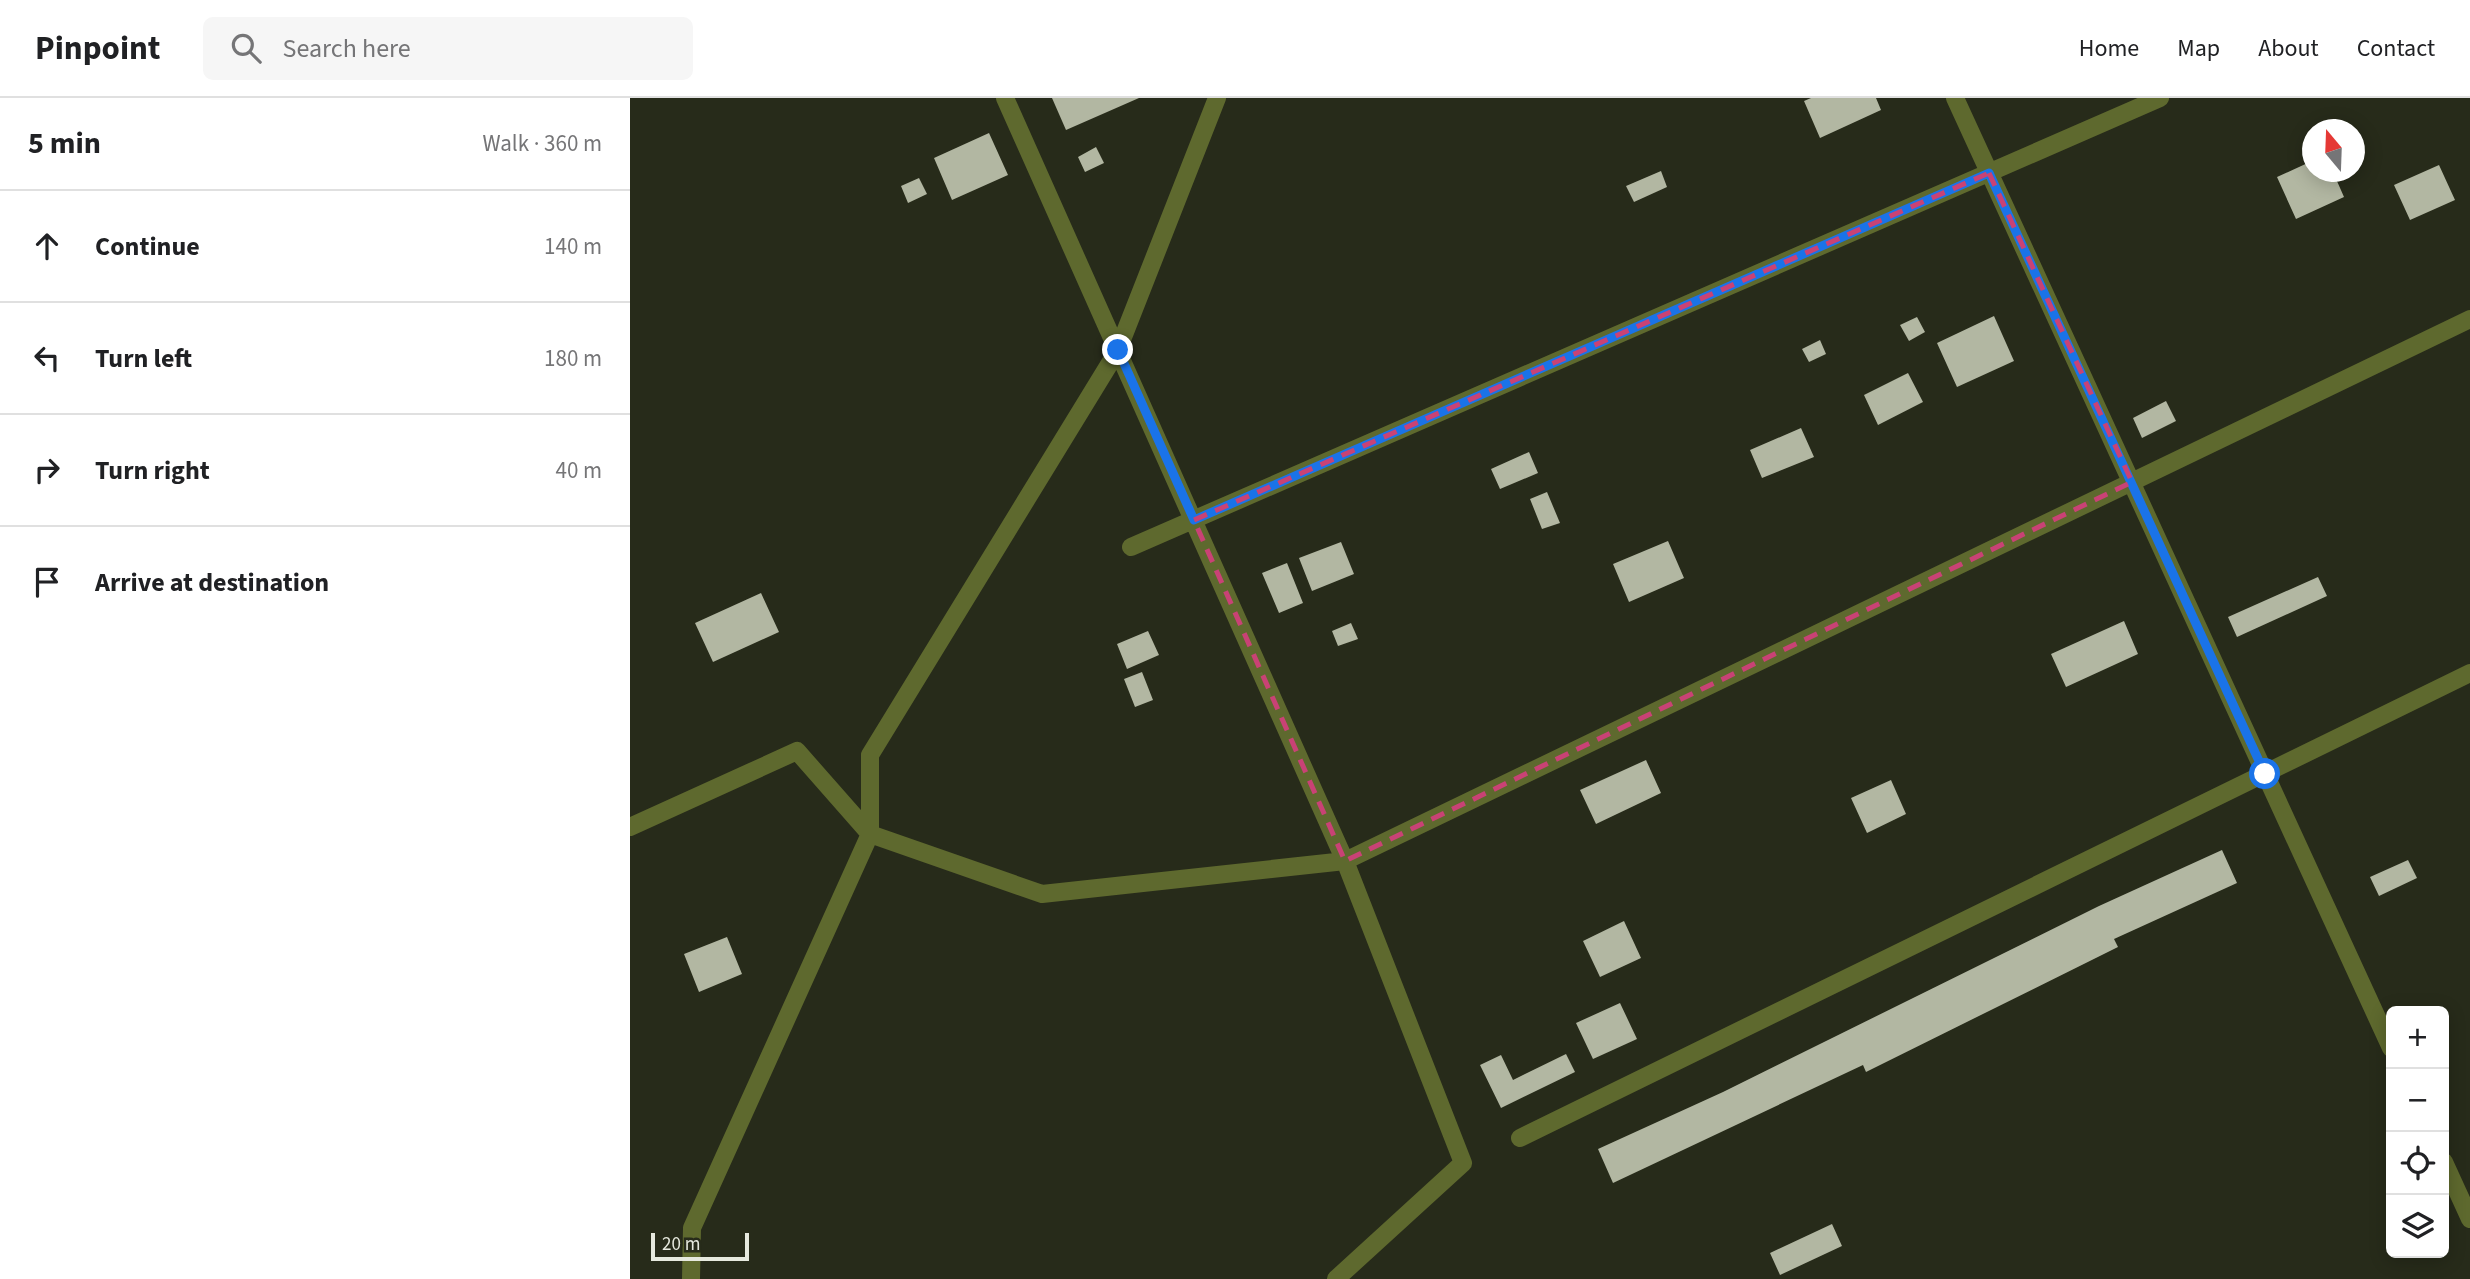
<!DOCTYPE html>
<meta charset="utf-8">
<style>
:root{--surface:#fff;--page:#f6f6f6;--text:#202124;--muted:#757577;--line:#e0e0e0}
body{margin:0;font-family:"Source Sans 3",sans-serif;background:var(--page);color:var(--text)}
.controls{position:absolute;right:21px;bottom:21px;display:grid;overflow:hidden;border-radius:10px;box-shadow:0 4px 18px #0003}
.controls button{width:63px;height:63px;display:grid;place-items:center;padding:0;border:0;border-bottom:2px solid var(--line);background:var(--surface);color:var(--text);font:35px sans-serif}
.compass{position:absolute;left:1672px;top:21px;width:63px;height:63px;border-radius:50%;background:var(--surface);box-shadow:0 4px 18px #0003;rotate:341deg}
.scale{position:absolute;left:21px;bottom:18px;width:98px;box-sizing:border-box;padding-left:7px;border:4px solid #e6e9de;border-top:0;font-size:19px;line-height:24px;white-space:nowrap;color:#e6e9de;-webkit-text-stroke:5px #272b1a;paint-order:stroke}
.stop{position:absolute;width:21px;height:21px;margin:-16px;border:5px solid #1a73e8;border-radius:50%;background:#fff}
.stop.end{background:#1a73e8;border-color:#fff;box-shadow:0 2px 7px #0008}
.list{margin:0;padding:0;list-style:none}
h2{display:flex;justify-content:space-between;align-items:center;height:91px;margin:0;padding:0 28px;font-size:30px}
h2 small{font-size:23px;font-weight:400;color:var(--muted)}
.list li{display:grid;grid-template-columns:46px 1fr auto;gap:21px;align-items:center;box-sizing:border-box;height:112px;padding:0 28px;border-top:2px solid var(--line)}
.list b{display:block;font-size:26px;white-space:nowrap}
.list em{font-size:23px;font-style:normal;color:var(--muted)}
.icon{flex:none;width:38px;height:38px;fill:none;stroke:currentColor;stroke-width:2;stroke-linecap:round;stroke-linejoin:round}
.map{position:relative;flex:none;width:1840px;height:1181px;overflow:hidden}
header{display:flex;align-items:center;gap:42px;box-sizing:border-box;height:98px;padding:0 35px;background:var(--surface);border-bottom:2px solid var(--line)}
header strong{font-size:33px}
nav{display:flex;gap:38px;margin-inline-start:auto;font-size:24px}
.search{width:490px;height:63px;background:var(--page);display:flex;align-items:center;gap:18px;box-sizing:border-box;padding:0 24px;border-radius:10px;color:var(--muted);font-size:26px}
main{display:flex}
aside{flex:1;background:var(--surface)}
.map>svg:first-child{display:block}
.building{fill:#b2b7a2}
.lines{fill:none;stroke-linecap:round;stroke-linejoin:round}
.street{stroke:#5e692e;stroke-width:18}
.route{stroke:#1a73e8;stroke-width:9}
.marked{fill:none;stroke:#c94275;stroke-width:5;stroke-dasharray:14 9;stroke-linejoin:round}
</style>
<header>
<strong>Pinpoint</strong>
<div class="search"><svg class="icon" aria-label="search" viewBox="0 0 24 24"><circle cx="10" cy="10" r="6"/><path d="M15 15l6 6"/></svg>Search here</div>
<nav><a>Home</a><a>Map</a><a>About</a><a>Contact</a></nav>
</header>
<main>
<aside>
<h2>5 min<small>Walk · 360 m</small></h2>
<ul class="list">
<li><svg class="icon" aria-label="ahead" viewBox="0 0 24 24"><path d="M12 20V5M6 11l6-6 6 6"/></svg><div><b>Continue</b></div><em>140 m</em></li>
<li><svg class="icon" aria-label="left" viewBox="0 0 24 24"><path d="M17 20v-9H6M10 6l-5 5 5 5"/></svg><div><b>Turn left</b></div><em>180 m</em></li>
<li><svg class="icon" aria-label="right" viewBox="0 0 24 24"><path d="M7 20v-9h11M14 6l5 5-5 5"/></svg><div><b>Turn right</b></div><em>40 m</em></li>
<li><svg class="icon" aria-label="arrive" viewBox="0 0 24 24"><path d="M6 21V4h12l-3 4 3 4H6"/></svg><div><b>Arrive at destination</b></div></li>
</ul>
</aside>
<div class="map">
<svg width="1840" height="1181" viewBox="0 0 1840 1181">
<rect width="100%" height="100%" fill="#272b1a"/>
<path class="building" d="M422 0H509L436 32Z
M1181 0H1246L1251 12 1190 40 1174 3Z
M359 35 378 77 322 102 304 60Z
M466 49 474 65 455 74 448 59Z
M1682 63V74H1703L1714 99 1666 121 1647 79Z
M1809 67 1825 102 1780 122 1764 87Z
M1031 73 1037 89 1004 104 996 88Z
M289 80 297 96 278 105 271 88Z
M1364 218 1384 263 1327 289 1307 245Z
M1287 219 1295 234 1279 243 1270 227Z
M1190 242 1196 256 1179 264 1172 251Z
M1278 275 1293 304 1248 327 1234 297Z
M1536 303 1546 323 1512 340 1503 320Z
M1171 330 1184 359 1132 380 1120 352Z
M899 354 908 375 870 391 861 371Z
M917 394 930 425 912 431 900 401Z
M1038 443 1054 480 999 504 983 466Z
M711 444 724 476 682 493 669 460Z
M657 465 673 505 649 515 632 475Z
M1688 479 1697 498 1607 539 1598 519Z
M131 495 149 534 83 564 65 525Z
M1494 523 1508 556 1436 589 1421 556Z
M721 525 728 541 708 548 702 533Z
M518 533 529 557 497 571 487 546Z
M512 574 523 602 505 609 494 581Z
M1016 662 1031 695 966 726 950 692Z
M1261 682 1276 716 1237 735 1221 700Z
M1592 752 1607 785 1484 841 1488 849 1236 974 1233 967 983 1085 968 1051 1093 994 1469 808Z
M1778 762 1787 780 1749 798 1740 779Z
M994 823 1011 860 970 879 953 843Z
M97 839 112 876 69 894 54 856Z
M990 905 1007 941 963 961 946 925Z
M936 956 945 974 871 1010 850 967 871 957 883 982Z
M1202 1126 1212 1148 1150 1177 1140 1155Z"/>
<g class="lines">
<path class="street" d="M375 0 715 763 833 1065 706 1181
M1325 0 1761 950
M501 449 1530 0
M0 729 167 653 240 736 412 796 715 763 1840 221
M890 1040 1840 575
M1814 1064 1840 1121
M61 1181 62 1130 240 736V657L488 252 587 0"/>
</g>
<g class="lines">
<path class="route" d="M488 252 564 422 1359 75 1635 676"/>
</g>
<path class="marked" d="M1359 75 1502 384 715 763 564 422Z"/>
</svg>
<div class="controls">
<button>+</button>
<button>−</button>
<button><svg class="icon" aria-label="locate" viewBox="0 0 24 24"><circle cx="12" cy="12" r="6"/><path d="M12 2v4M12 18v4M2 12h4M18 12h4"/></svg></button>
<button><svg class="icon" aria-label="layers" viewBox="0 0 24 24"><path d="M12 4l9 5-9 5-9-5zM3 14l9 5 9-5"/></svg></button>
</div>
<svg class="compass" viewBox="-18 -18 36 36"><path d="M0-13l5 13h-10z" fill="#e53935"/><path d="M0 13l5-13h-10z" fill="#757577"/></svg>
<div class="scale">20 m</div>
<div class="stop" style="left:1635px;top:676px"></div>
<div class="stop end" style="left:488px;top:252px"></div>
</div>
</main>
